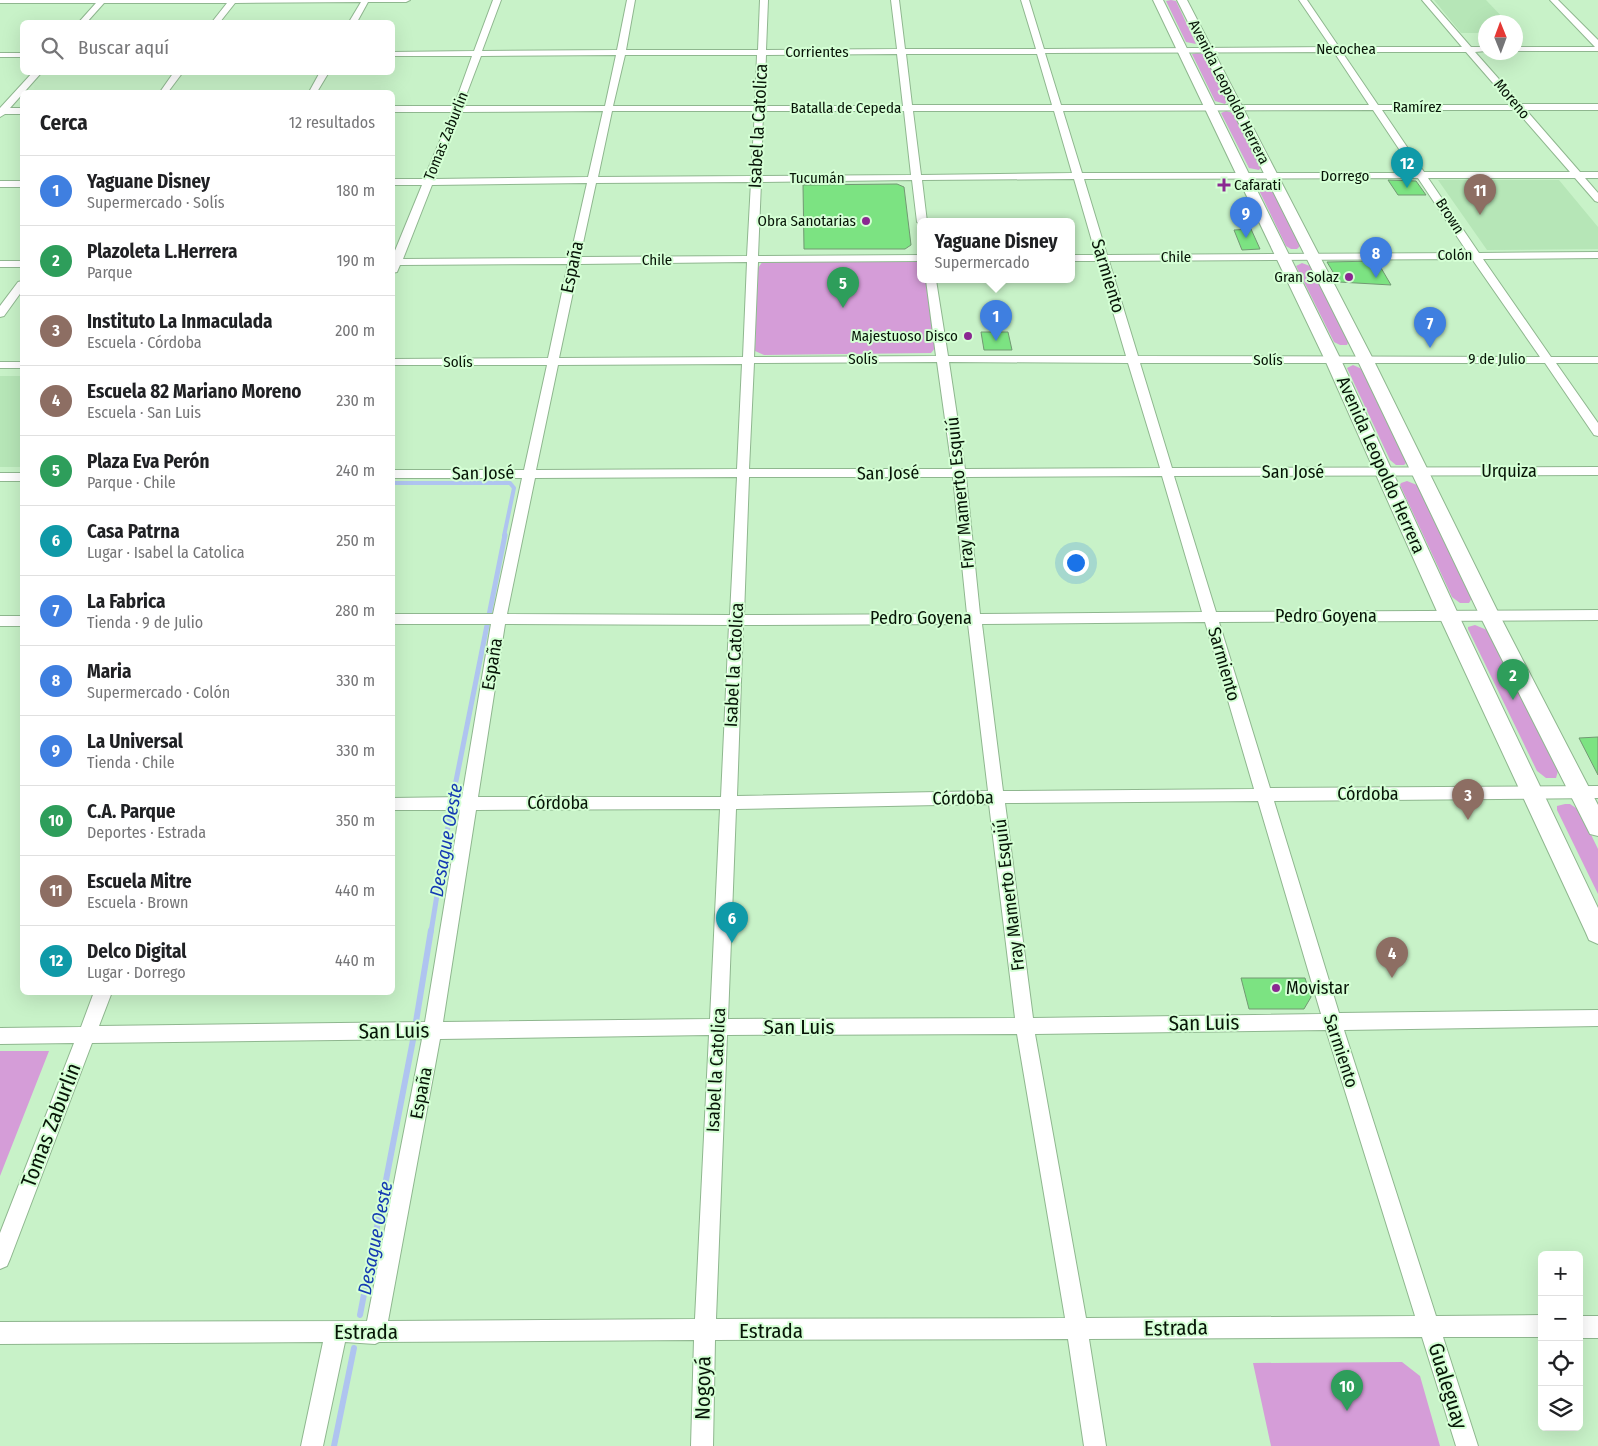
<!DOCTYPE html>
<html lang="es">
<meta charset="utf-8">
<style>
:root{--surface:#fff;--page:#f2f2f2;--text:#202124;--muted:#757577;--line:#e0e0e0;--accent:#8a2891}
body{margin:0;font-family:"Fira Sans Condensed",sans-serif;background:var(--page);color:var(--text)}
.controls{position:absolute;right:15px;bottom:15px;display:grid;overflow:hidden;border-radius:8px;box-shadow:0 5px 20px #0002}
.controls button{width:45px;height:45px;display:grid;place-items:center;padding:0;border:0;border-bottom:1px solid var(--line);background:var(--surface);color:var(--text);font:25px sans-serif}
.compass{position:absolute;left:1478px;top:15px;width:45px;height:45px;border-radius:50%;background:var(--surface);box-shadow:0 5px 20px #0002;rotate:359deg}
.you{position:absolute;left:1075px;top:562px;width:18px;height:18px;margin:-12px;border:4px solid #fff;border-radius:50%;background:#1a73e8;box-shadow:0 0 0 8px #1a73e833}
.badge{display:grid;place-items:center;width:32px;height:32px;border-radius:50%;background:var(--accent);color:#fff;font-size:16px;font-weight:700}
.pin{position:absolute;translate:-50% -41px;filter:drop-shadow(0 1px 2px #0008)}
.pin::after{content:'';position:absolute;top:26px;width:18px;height:15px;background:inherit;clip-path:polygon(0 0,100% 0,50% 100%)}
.popup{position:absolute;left:917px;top:218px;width:158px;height:65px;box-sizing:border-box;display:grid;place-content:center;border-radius:8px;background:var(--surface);filter:drop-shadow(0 1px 4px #0005);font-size:16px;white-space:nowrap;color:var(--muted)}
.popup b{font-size:19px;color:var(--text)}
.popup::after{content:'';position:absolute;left:50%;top:100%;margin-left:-10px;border:10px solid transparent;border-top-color:var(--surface)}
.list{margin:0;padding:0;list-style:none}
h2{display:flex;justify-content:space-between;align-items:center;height:65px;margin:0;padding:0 20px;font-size:21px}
h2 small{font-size:16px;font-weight:400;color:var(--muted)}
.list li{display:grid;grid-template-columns:32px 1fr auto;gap:15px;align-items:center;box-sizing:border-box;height:70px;padding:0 20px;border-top:1px solid var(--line)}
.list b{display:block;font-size:19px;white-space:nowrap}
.list p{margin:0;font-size:16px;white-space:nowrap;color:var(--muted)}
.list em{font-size:16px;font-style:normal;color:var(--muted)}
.icon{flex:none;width:28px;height:28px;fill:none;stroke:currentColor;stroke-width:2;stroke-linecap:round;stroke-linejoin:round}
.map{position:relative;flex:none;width:1598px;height:1446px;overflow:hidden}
.search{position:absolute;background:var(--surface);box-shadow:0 5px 20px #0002;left:20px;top:20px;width:375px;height:55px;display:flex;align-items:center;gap:12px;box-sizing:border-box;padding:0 18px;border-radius:8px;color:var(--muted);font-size:19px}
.panel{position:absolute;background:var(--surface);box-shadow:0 5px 20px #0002;left:20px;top:90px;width:375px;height:905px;border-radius:8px}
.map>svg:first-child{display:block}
.built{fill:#b6e6b7}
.green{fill:#d59dd8}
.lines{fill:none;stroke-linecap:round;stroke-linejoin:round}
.stream-far2{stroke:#afc4f0;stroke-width:4}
.stream-far1{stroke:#afc4f0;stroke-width:5}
.stream{stroke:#afc4f0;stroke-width:6}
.building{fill:#7ce382;stroke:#729973}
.street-casing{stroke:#8fb78f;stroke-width:2}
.secondary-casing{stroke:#8fb78f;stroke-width:2}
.street{fill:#fff;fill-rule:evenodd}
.secondary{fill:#fff;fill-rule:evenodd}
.poi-dot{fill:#8a2891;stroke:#d5ffd5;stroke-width:2}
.labels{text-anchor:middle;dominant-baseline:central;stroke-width:4;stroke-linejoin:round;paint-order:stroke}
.far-street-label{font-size:15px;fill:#071507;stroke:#d5ffd5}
.far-poi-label{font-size:15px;fill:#071507;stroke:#d5ffd5;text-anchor:end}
.street-label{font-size:18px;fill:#071507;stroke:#d5ffd5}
.poi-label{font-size:18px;fill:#071507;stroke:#d5ffd5;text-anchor:start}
.water-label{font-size:19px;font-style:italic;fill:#153bb3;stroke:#d5ffd5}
.near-street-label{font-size:21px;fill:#071507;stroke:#d5ffd5}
</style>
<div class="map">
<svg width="1598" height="1446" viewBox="0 0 1598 1446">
<rect width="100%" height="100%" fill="#c8f2c8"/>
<path class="built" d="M1434 0H1486L1507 22H1486L1485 33H1461Z
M1438 180H1559L1598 227V249L1487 250Z
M0 376H22V467H0Z"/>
<path class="green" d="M1171 0 1176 1 1196 44 1186 42 1166 1Z
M1197 53 1204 54 1227 101 1225 104 1215 101 1192 54Z
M1226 111 1233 113 1261 167 1259 170 1249 168 1221 113Z
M1261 180 1268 182 1300 246 1297 249H1291L1286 246 1255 182Z
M916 259 921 262V280H926L936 347 931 353 764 355 755 351 758 268 763 261Z
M1302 263 1310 266 1349 341 1347 345H1340L1334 342 1296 266Z
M1353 365 1362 369 1407 462 1404 465H1396L1390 460 1347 368Z
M1407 481 1417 485 1472 598 1469 603H1460L1452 597 1400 485 1401 483Z
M1475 625 1487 630 1558 771 1556 778H1546L1537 771 1468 629V627Z
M1565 804H1570L1579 810 1598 849V894L1557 810V806Z
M0 1051H49L0 1176Z
M1402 1362 1420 1376 1440 1446H1271L1253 1363Z"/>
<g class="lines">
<path class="stream-far2" d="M392 483H510L514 488 504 536"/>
<path class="stream-far1" d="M431 932 453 796 505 535"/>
<path class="stream" d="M360 1315 413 1040 431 930
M334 1446 354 1348"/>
</g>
<path class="building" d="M1388 180 1416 181 1426 195H1398Z
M897 184 904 187 911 245 905 249H804L803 185Z
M1251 229 1260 249 1242 250 1234 230Z
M1377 261 1391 285 1339 282 1327 262Z
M981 332H1008L1012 350H984Z
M1598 737V775L1579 738Z
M1241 978H1305L1311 997 1304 1009H1249Z"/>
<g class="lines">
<defs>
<path id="street" d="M0 0H410L406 2H368L357 22H349L361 2 235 3 220 22H212L227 3H104L87 22H79L96 3H0Z
M493 0H501L482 51 617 50 627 0H635L626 50H758L760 0H768L766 50 897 49 891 0H899L905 49H1036L1021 0H1029L1044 49 1331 47 1299 0H1307L1339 47H1462L1422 0H1430L1471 47H1486V51L1475 52 1521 104H1598V110H1526L1580 172H1598V178H1585L1598 193V202L1595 201 1575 178H1428L1479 253 1598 252V258L1483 259 1551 357H1598V363H1556L1598 423V436L1594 435 1545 363H1140L1172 468 1598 467V475L1174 476 1216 612 1598 610V620L1219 622 1270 788 1598 786V798L1274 801 1339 1013 1598 1010V1026L1344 1030 1436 1316 1542 1315V1337H1443L1478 1446H1456L1422 1337 1089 1339 1106 1446H1084L1068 1339 715 1340 713 1446H691L694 1340 379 1342 375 1344 345 1342 323 1446H301L323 1342 0 1344V1322L367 1321 422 1039 92 1043 10 1259 7 1266 0 1269V1233L74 1043 0 1044V1028L81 1027 94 992H112L99 1026 425 1022 460 810H392V798L462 797 491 624H392V614H493L522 478H392V470H524L547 365H392V359L548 358 568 264 400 265 397 272 392 273V258L422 185H392V179H424L452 112H392V106H454L472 56H392V52L474 51ZM1334 52 1369 105H1061L1045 53ZM1342 52H1466L1512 105H1378ZM897 54 903 106H764L766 55ZM906 54H1037L1052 105H912ZM616 55 605 106H462L481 56ZM625 55H757L755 106H613ZM1373 110 1415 173H1082L1063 111ZM1382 110H1516L1570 172H1424ZM603 111 588 177 434 179 460 112ZM612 111H755L751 176 598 177ZM763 111H904L911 175 761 176ZM913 111H1054L1072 173 921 175ZM1418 178 1468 253 1107 255 1084 179ZM1074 179 1096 255H1071V261H1098L1126 356H948L936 280H926L936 356 754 357 758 262 921 261V255L758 256 761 182 912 180 917 222 921 225V222H927L922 180ZM751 182 747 256 580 257 596 183ZM587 183 570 258 403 259 432 185ZM1472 259 1540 357 1138 356 1109 261ZM747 262 743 357 559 358 579 264ZM937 362 952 469H749L754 363ZM949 362 1128 363 1160 468 965 469ZM742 364 737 469 536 470 558 365ZM1162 476 1202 612 980 614 966 477ZM737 477 730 615 507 614 535 478ZM749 477H953L967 614 744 615ZM1205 622 1254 789 1003 791 982 624ZM505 624 729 625 721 797H478ZM968 624 988 791 737 796 743 625ZM1258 801 1321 1014 1033 1018 1005 803ZM989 804 1015 1018 728 1019 736 809ZM720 809 710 1019 443 1022 476 810ZM1326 1030 1415 1316 1086 1318 1035 1034ZM1017 1034 1065 1318 716 1319 727 1035ZM709 1035 695 1319 388 1321 440 1039Z
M1550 0H1558L1598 40V51H1516V47H1595Z
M0 53H22V57H0Z
M33 72H42L10 108H22V114H5L0 117V108Z
M174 72H183L168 92H160Z
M320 72H329L317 92H309Z
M0 181H22V187H0Z
M0 261H22V267H0Z
M22 281V291L4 316 0 317V306L18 282Z
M0 362H22V368H0Z
M0 473H22V481H0Z
M0 616H22V626H0Z
M1579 1316H1598V1338H1579Z"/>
<path id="secondary" d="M1153 0H1163L1341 360 1459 616 1598 908V944L1589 940 1586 933 1439 616 1325 360Z
M1177 0H1187L1373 359 1500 616 1598 805V836L1590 834 1480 616 1357 359Z"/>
</defs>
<use href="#street" class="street-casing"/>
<use href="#secondary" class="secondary-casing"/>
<use href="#street" class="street"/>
<use href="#secondary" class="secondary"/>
</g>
<g class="poi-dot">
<path d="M1221.5 177.5h5v5h5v5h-5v5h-5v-5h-5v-5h5z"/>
<circle cx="866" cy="221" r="5"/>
<circle cx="1349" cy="277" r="5"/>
<circle cx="968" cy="336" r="5"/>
<circle cx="1276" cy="988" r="5"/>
</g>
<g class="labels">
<g class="far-street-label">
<text x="1346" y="49">Necochea</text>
<text x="817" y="52">Corrientes</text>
<text transform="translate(1229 92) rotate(63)">Avenida Leopoldo Herrera</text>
<text transform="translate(1512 99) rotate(50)">Moreno</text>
<text x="1417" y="107">Ramírez</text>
<text x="846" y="108">Batalla de Cepeda</text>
<text transform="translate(446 136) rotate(-68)">Tomas Zaburlin</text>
<text x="1345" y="176">Dorrego</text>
<text x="817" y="178">Tucumán</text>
<text transform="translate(1450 216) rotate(57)">Brown</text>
<text x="1455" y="255">Colón</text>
<text x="1176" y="257">Chile</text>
<text x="657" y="260">Chile</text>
<text x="863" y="359">Solís</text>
<text x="1497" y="359">9 de Julio</text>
<text x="1268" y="360">Solís</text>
<text x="458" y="362">Solís</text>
</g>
<g class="far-poi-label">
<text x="1234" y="185" text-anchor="start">Cafarati</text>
<text x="856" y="221">Obra Sanotarias</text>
<text x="1339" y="277">Gran Solaz</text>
<text x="958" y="336">Majestuoso Disco</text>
</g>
<g class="street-label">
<text transform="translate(758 126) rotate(-87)">Isabel la Catolica</text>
<text transform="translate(572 267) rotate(-78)">España</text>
<text transform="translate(1108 276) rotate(73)">Sarmiento</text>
<text transform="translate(1381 465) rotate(66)">Avenida Leopoldo Herrera</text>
<text x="1509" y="471">Urquiza</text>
<text x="1293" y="472">San José</text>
<text transform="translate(483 473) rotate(-1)">San José</text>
<text transform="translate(888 473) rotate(-1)">San José</text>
<text transform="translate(960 493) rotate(-96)">Fray Mamerto Esquiú</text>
<text x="1326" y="616">Pedro Goyena</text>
<text x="921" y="618">Pedro Goyena</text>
<text transform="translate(492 664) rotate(-81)">España</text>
<text transform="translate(1224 664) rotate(74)">Sarmiento</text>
<text transform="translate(734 665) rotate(-87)">Isabel la Catolica</text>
<text x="1368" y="794">Córdoba</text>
<text transform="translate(963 798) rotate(-1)">Córdoba</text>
<text x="558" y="803">Córdoba</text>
<text transform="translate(1009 895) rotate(-97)">Fray Mamerto Esquiú</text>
<text transform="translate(1341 1051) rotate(72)">Sarmiento</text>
<text transform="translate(716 1070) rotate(-87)">Isabel la Catolica</text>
<text transform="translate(421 1093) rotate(-79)">España</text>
</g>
<g class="poi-label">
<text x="1286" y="988">Movistar</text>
</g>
<g class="water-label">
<text transform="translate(446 840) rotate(-80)">Desague Oeste</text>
<text transform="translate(375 1238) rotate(-79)">Desague Oeste</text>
</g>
<g class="near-street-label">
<text transform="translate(1204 1023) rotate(-1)">San Luis</text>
<text x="799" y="1027">San Luis</text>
<text transform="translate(394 1031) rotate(-1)">San Luis</text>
<text transform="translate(51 1125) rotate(-69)">Tomas Zaburlin</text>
<text transform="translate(1176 1328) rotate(-1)">Estrada</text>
<text x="771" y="1331">Estrada</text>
<text x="366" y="1332">Estrada</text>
<text transform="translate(1448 1386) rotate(73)">Gualeguay</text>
<text transform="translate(703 1388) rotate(-89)">Nogoyá</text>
</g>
</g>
</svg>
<div class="controls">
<button>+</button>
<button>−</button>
<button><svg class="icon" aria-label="locate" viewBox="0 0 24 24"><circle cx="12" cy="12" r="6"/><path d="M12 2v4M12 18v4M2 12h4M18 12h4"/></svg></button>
<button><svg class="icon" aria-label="layers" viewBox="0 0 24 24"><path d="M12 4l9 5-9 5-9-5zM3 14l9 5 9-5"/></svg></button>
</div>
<svg class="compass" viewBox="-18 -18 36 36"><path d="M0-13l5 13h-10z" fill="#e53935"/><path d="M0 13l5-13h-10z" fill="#757577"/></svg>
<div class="you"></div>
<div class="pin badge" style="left:996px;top:341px;background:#3f7fe0">1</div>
<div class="popup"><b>Yaguane Disney</b>Supermercado</div>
<div class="pin badge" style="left:1513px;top:700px;background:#2e9e5b">2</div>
<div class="pin badge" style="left:1468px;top:820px;background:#8d6e63">3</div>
<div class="pin badge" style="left:1392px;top:978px;background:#8d6e63">4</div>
<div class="pin badge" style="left:843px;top:308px;background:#2e9e5b">5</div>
<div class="pin badge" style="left:732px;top:943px;background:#0f9aa8">6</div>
<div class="pin badge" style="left:1430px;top:348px;background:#3f7fe0">7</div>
<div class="pin badge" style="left:1376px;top:278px;background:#3f7fe0">8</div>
<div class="pin badge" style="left:1246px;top:238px;background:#3f7fe0">9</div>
<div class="pin badge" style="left:1347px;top:1411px;background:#2e9e5b">10</div>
<div class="pin badge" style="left:1480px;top:215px;background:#8d6e63">11</div>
<div class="pin badge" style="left:1407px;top:188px;background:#0f9aa8">12</div>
<div class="search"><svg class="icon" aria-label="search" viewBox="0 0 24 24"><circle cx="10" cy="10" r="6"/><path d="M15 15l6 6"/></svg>Buscar aquí</div>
<section class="panel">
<h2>Cerca<small>12 resultados</small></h2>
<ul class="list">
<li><span class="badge" style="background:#3f7fe0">1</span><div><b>Yaguane Disney</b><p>Supermercado · Solís</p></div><em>180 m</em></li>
<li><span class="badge" style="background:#2e9e5b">2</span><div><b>Plazoleta L.Herrera</b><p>Parque</p></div><em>190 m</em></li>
<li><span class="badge" style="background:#8d6e63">3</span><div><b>Instituto La Inmaculada</b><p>Escuela · Córdoba</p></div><em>200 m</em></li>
<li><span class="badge" style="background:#8d6e63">4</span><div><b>Escuela 82 Mariano Moreno</b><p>Escuela · San Luis</p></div><em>230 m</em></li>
<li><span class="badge" style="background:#2e9e5b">5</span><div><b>Plaza Eva Perón</b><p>Parque · Chile</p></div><em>240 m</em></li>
<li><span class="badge" style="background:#0f9aa8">6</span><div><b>Casa Patrna</b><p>Lugar · Isabel la Catolica</p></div><em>250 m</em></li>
<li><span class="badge" style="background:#3f7fe0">7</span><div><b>La Fabrica</b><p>Tienda · 9 de Julio</p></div><em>280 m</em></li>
<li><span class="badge" style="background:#3f7fe0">8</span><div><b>Maria</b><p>Supermercado · Colón</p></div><em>330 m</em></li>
<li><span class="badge" style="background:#3f7fe0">9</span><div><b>La Universal</b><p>Tienda · Chile</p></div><em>330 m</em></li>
<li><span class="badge" style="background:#2e9e5b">10</span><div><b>C.A. Parque</b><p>Deportes · Estrada</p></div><em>350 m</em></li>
<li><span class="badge" style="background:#8d6e63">11</span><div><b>Escuela Mitre</b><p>Escuela · Brown</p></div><em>440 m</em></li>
<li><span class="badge" style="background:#0f9aa8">12</span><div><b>Delco Digital</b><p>Lugar · Dorrego</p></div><em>440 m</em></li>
</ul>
</section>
</div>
